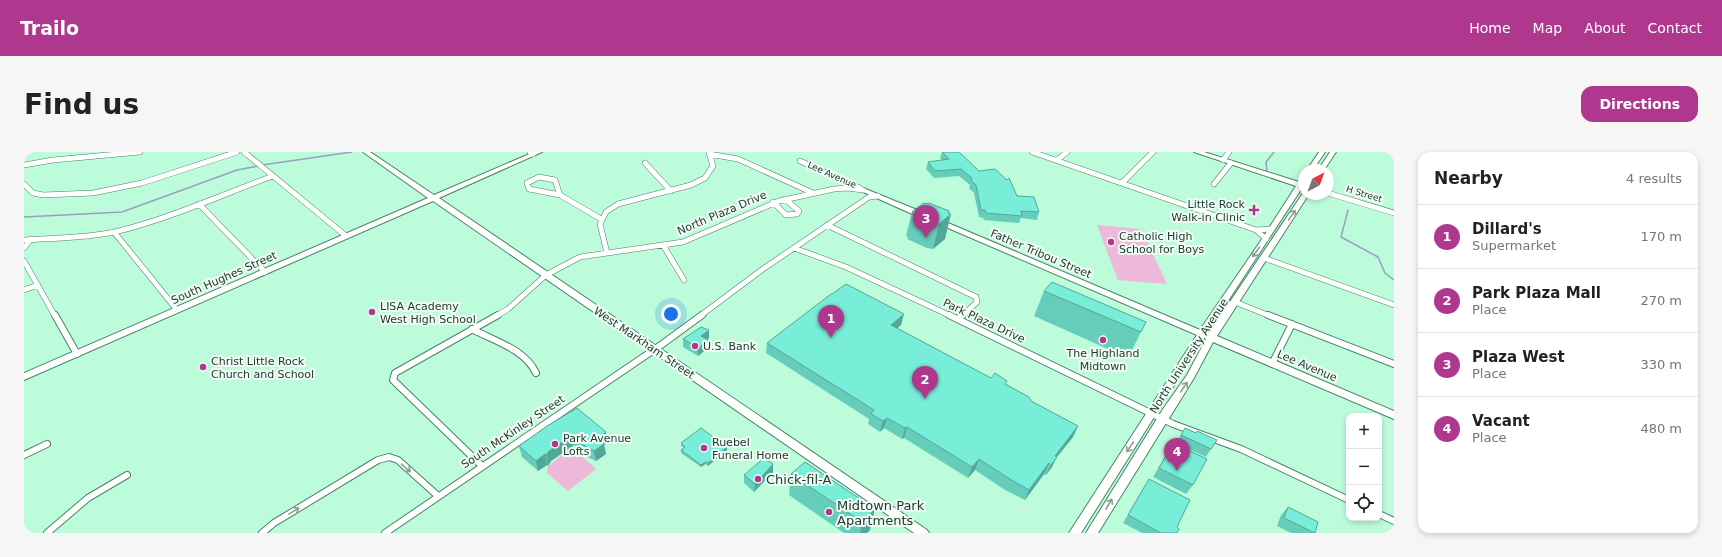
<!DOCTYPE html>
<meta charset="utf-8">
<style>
:root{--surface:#fff;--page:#f6f6f6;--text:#222;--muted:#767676;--line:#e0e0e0;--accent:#af378e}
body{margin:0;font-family:"DejaVu Sans",sans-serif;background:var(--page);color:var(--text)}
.controls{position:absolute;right:12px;bottom:12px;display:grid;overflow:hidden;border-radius:8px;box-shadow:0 2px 6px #0003}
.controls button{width:36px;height:36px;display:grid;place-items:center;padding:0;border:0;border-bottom:1px solid var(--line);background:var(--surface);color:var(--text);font:20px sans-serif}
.compass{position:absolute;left:1274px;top:12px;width:36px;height:36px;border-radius:50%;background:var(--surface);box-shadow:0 2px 6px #0003;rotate:41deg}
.you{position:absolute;left:647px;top:162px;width:14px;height:14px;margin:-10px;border:3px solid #fff;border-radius:50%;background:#1a73e8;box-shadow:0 0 0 6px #1a73e833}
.badge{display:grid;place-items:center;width:26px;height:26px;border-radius:50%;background:var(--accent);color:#fff;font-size:13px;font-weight:700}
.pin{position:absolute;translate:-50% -33px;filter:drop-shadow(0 1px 2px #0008)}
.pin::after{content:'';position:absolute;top:21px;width:14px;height:12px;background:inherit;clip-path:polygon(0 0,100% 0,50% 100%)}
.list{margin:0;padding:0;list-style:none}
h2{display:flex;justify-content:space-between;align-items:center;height:52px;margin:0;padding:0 16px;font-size:17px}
h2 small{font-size:13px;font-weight:400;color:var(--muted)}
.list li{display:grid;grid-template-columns:26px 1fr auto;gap:12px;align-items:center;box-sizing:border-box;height:64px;padding:0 16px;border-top:1px solid var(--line)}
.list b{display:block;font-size:15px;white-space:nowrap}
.list p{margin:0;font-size:13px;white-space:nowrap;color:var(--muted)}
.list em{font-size:13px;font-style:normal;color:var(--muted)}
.icon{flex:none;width:22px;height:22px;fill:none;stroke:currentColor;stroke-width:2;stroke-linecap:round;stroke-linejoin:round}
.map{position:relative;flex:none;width:1370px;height:381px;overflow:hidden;border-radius:12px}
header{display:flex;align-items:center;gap:24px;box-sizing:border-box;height:56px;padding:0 20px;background:var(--accent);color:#fff}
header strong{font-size:19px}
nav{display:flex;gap:22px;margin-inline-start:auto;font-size:14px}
.intro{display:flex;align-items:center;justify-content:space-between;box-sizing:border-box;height:96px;padding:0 24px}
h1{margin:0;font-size:28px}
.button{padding:10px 18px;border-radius:12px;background:var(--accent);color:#fff;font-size:14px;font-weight:700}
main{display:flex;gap:24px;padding:0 24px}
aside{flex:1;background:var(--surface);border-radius:12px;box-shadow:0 2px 6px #0003}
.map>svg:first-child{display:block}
.green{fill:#edb8d9}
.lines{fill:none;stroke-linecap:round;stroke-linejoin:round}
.stream{stroke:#96a1bf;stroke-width:1.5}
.street-far1-casing{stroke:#488366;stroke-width:6}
.street-casing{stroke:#488366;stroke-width:8}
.secondary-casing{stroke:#488366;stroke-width:2}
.street-far1{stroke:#fff;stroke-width:5}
.street{stroke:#fff;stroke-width:6}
.secondary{fill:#fff;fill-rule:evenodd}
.wall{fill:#67cdbb}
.shaded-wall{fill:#54a798}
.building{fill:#78eed9;stroke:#54a798}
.oneway{stroke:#909d96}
.poi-dot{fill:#af378e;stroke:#f0fcf5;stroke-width:1.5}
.labels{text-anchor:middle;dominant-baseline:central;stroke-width:4;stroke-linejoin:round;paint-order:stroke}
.far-street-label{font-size:9px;fill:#223b2e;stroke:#f0fcf5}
.poi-label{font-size:11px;fill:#223b2e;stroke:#f0fcf5;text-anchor:start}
.street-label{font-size:11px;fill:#223b2e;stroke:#f0fcf5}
.near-poi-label{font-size:13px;fill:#223b2e;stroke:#f0fcf5;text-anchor:start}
</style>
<header>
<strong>Trailo</strong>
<nav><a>Home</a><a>Map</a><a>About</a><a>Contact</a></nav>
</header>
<div class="intro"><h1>Find us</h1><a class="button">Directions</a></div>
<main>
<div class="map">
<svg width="1370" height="381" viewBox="0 0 1370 381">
<rect width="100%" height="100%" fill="#bdfcda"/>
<path class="green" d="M1073 73 1117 77 1143 132 1094 128Z
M548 295 572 317 544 339 523 321 524 314Z"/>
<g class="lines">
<path class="stream" d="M238 13 328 0
M1243 20 1242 10 1250 0
M1324 58 1317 85 1354 105 1361 121 1370 128
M0 65 98 60 213 18 234 14"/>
<defs>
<path id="street-far1" d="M220 0 322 84
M506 0 509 2
M1008 0 1232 78 1242 87
M685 2 714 7 789 41
M1033 8 1043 0
M1199 8 1205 0
M776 9 836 36
M621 11 647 39
M0 13 29 8 116 0
M515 25 531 28 536 43 505 37 503 31Z
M1098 31 1129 0
M0 32 9 41 19 43 69 41 118 31 213 0
M1190 32 1207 11
M1304 41 1370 61
M536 43 577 67
M749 50 762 63 773 62 775 59 761 47
M175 52 241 120
M803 73 952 145 953 150 938 164
M1232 78 1248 77
M90 80 153 158
M0 88C30 86 62 86 91 80 145 67 197 43 249 24
M639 93 660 128
M0 96 7 87
M770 96 822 115 927 164
M583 101 576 72 582 60 594 52 667 33 681 26 689 14 685 0
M1240 106 1370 153
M0 109 31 164
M0 138 14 133
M1211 150 1246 164
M472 164 484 157 522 123 556 105 659 90 755 49 810 37 823 36 839 38
M676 164 739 117 845 45 854 44"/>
<path id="street" d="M31 163 53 202
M925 163 1149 272 1217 297 1325 348
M1244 163 1370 212
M934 167 939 163
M448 177C470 189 501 197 512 221
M1248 212 1268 172
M0 303 23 292
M458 314 369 228 371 221 474 163
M1355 362 1370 369
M23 381 64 346 103 323
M238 381 250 371 354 308 365 305 374 308 414 344
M361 381 637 193 678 163"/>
<path id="secondary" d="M339 0H346L410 43 510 0H518L415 46 903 378 905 381H890L409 49 0 228V221L404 46Z
M1170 0H1180L1275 30 1278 26 1280 25V36H1278L1183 181H1185L1279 41 1285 42 1193 184 1370 259V267L1189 190 1170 226 1074 381H1062L1139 257 1163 223 1182 187 1180 186 1057 381H1045L1173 183 910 70 914 68H917L1176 178 1238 87 1272 34Z
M1295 0H1301L1289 18H1283Z
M1306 0H1312L1300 18H1294Z
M839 36 903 62 904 64 900 66H897L837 39V37Z"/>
</defs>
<use href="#street-far1" class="street-far1-casing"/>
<use href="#street" class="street-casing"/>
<use href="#secondary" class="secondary-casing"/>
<use href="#street-far1" class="street-far1"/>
<use href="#street" class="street"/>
<use href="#secondary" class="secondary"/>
</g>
<path class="wall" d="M918 0H935L955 19 993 44 1015 60 1013 68 997 66 995 71 960 68 959 66 955 65 950 41 945 36 946 33 935 24 910 26 902 17 904 10 918 8 916 6Z
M902 52 925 59 921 87 909 97 903 96 883 87 884 85 882 84 888 60Z
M1020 139 1122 170 1104 206 1010 164Z
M877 173 873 176 967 226 982 232 1007 249 1054 274 1049 285 1032 306 1028 315 1022 323 1020 322 1001 348 981 338 951 318 944 326 880 286 878 287 860 276 856 280 844 272 845 267 742 201 743 191Z
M685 186 683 187 684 196 674 204 659 195V187Z
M523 274 583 291 580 293 582 302 572 309 563 305 550 293 527 309 524 314 523 313 514 319 498 305 495 294Z
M1161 276 1172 281 1187 297 1182 305 1152 291Z
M657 291 703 298 684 314 681 312 677 315 657 301V298L660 296 657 294Z
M1149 291 1169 333 1162 342 1129 325Z
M781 310 846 378 843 381H820L765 343 767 322Z
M749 312V320L730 340 720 331V323Z
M1120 335 1153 375V381H1118L1099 371Z
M1264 355 1291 381H1267L1253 374 1257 363Z"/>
<path class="shaded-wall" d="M925 59 924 65 927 62 921 87 909 97 915 72Z
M880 162 877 173 865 183 867 173Z
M685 178V186L677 192V184Z
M684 188V196L674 204V196Z
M863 266 860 276 856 280 859 269Z
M1054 274 1049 285 1032 306 1028 315 1022 323 1031 304Z
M883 275 880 286 878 287 881 276Z
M582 280 583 291 580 293 582 302 572 309 570 299 573 287Z
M548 283 550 293 527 309 524 314 522 303 525 299Z
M703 295V298L684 314V311Z
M521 302 523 313 514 319 512 309Z
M955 307 951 318 944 326 948 315Z
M681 310V312L677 315V313Z
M1025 311 1020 322 1001 348 1005 338Z
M749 312V320L730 340 731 332Z
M851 357 846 378 843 381H836L838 370Z"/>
<path class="building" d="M918 0H935L955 19 971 17 983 28 985 26 993 44 1010 45 1015 60 997 59 998 64 962 61 961 58H957L952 33 947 28 948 26 937 17 911 19 904 10 925 7Z
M900 51 902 52 905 51 925 59 924 61 927 62 915 72 909 71 889 63 890 62 888 60Z
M1028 130 1122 170 1117 180 1020 139Z
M822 132 880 162 867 173 967 226 971 221 983 229 981 232 1005 245 1007 249 1054 274 1031 304 1033 305 1027 313 1025 311 1005 338 986 327 955 307 948 315 883 275 881 276 863 266 859 269 847 262 850 258 743 191 807 142H808Z
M677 175 685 178 677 184 684 188 674 196 659 187Z
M553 256 582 280 573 287 580 292 570 299 561 294 548 283 525 299 522 303 521 302 512 309 495 294 523 274Z
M677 276 703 295 684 311 681 310 677 313 657 298 661 295 657 291Z
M1161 276 1172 281 1173 279 1193 288 1187 297 1157 283Z
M1149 291 1183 307 1169 333 1135 316Z
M740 306 749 312 731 332 720 323Z
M781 310 851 357 838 370 767 322Z
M1125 327 1166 348 1153 375 1155 377 1153 381H1137L1104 363Z
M1264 355 1294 370 1291 381 1260 366Z"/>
<defs><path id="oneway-shaft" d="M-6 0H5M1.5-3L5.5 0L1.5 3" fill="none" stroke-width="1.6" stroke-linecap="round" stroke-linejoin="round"/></defs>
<g class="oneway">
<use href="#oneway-shaft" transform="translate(1268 63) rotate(-56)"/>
<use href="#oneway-shaft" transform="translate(1232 100) rotate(126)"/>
<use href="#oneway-shaft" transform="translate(1160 235) rotate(-56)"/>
<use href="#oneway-shaft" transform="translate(1106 295) rotate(124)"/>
<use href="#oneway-shaft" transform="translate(382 316) rotate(41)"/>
<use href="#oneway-shaft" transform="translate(1085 352) rotate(-59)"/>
<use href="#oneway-shaft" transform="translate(270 359) rotate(-32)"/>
</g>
<g class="poi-dot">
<path d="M1228 52h4v4h4v4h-4v4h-4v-4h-4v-4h4z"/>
<circle cx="1087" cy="90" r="4"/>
<circle cx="348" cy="160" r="4"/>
<circle cx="1079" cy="188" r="4"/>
<circle cx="671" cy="194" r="4"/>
<circle cx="179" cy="215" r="4"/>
<circle cx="531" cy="292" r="4"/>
<circle cx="680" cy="296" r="4"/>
<circle cx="734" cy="327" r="4"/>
<circle cx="805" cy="360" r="4"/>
</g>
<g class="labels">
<g class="far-street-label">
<text transform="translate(808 23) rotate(24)">Lee Avenue</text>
<text transform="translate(1340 42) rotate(17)">H Street</text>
</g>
<g class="poi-label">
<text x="1221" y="52" text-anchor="end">Little Rock<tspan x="1221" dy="13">Walk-in Clinic</tspan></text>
<text x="1095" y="84">Catholic High<tspan x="1095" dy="13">School for Boys</tspan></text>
<text x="356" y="154">LISA Academy<tspan x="356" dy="13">West High School</tspan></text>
<text x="679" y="194">U.S. Bank</text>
<text x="1079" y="201" text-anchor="middle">The Highland<tspan x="1079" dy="13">Midtown</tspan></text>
<text x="187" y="209">Christ Little Rock<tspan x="187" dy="13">Church and School</tspan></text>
<text x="539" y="286">Park Avenue<tspan x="539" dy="13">Lofts</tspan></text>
<text x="688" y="290">Ruebel<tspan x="688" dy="13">Funeral Home</tspan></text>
</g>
<g class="street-label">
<text transform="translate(698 61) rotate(-23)">North Plaza Drive</text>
<text transform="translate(1017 102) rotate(23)">Father Tribou Street</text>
<text transform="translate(200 126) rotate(-24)">South Hughes Street</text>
<text transform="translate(960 169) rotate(25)">Park Plaza Drive</text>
<text transform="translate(620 191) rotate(34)">West Markham Street</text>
<text transform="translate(1165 204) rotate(-57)">North University Avenue</text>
<text transform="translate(1283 214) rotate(23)">Lee Avenue</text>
<text transform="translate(489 280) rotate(-34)">South McKinley Street</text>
</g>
<g class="near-poi-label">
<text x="742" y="327">Chick-fil-A</text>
<text x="813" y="353">Midtown Park<tspan x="813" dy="15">Apartments</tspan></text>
</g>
</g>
</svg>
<div class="controls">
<button>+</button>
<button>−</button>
<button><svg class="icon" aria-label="locate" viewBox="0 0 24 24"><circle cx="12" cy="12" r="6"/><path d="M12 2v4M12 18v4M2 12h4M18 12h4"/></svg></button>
</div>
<svg class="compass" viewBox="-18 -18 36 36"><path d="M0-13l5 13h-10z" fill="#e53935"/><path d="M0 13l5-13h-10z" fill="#767676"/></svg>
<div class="you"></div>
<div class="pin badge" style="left:807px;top:186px">1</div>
<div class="pin badge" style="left:901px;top:247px">2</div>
<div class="pin badge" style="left:902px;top:86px">3</div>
<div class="pin badge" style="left:1153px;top:319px">4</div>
</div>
<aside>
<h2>Nearby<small>4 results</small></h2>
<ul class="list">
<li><span class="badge">1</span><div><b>Dillard's</b><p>Supermarket</p></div><em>170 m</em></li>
<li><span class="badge">2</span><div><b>Park Plaza Mall</b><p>Place</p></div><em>270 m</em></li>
<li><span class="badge">3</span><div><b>Plaza West</b><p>Place</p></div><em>330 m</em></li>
<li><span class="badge">4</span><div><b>Vacant</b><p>Place</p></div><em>480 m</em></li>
</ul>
</aside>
</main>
